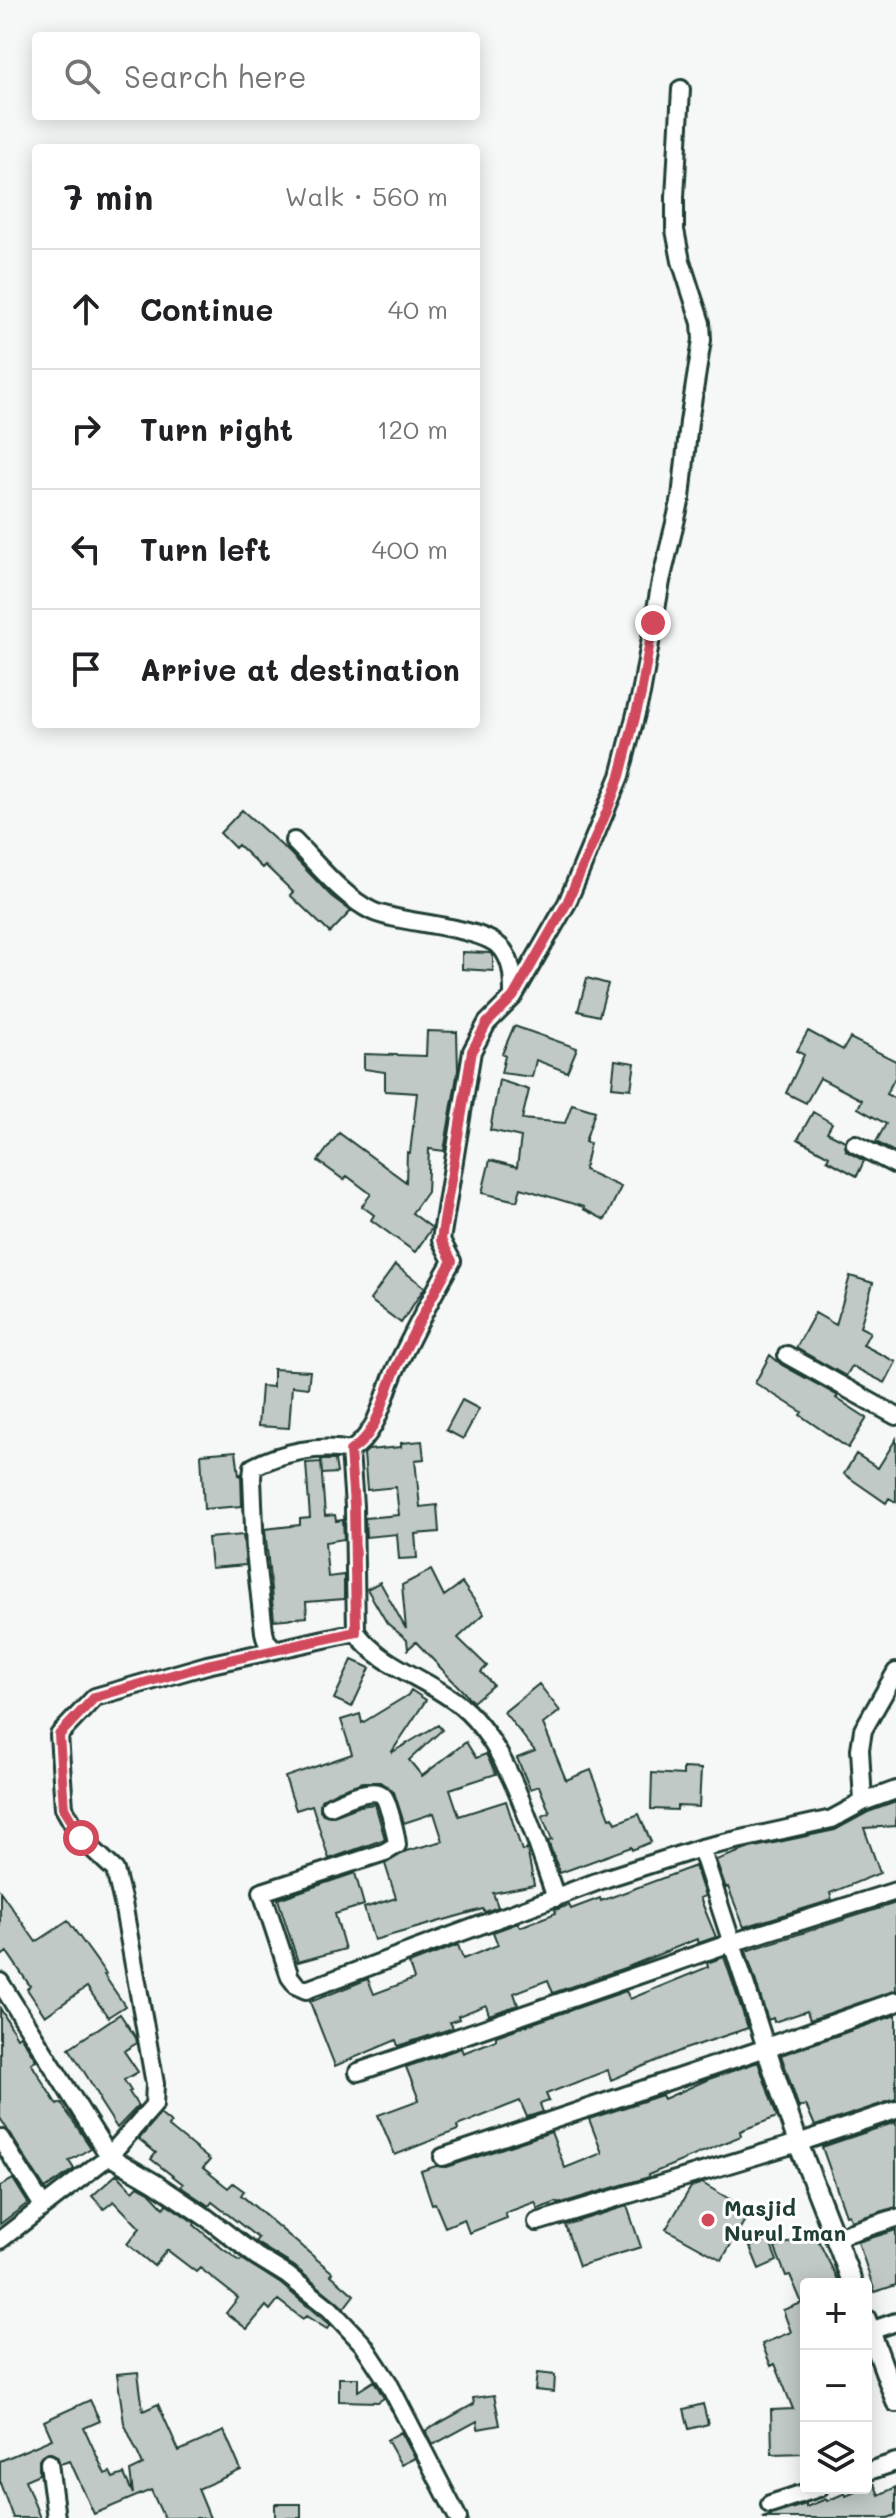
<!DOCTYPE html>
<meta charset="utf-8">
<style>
:root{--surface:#fff;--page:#f6f6f6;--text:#202124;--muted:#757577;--line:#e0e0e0}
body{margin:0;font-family:Mali,sans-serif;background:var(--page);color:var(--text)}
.controls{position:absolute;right:24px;bottom:24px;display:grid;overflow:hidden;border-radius:8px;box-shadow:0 4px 20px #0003}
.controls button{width:72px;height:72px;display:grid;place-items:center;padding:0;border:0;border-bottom:2px solid var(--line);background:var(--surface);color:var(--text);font:40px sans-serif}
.stop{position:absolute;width:24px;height:24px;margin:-18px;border:6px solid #d1495b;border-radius:50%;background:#fff}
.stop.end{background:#d1495b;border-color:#fff;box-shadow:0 2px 8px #0008}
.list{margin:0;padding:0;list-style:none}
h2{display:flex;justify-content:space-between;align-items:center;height:104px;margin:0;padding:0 32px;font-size:34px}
h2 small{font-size:26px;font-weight:400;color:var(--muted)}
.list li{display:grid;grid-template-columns:52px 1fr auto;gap:24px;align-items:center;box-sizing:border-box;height:120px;padding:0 32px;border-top:2px solid var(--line)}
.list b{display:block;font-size:30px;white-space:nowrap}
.list em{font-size:26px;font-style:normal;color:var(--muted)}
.icon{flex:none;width:44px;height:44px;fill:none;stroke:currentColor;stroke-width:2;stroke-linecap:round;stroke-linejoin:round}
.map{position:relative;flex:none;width:896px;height:2518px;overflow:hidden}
.search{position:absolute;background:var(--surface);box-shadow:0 4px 20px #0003;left:32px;top:32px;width:448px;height:88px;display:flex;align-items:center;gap:20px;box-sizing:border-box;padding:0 28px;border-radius:8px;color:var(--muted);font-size:30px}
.panel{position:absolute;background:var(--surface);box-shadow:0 4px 20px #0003;left:32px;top:144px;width:448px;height:584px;border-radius:8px}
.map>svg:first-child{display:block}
.building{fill:#c0c9c6;stroke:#1f3d34;stroke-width:2}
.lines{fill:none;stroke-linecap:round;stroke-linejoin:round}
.minor-casing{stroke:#1f3d34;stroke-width:22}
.tertiary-casing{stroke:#1f3d34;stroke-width:24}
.minor{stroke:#fff;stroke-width:16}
.tertiary{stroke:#fff;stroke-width:18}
.route{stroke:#d1495b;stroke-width:10}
.poi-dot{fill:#d1495b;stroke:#fff;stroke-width:3}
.labels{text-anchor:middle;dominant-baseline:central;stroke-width:6;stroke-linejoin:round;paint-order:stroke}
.poi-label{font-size:22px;font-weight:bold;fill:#1f3d34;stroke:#fff;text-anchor:start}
</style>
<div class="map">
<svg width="896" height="2518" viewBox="0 0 896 2518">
<rect width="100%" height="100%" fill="#f6f7f7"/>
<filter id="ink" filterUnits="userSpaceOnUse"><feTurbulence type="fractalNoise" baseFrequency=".0125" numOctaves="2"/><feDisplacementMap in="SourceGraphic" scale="16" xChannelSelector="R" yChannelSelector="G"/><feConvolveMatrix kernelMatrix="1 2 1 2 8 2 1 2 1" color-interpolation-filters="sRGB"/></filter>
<g filter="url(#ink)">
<path class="building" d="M242 810 290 853 331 896 351 911 330 933 290 895 293 892 265 865 262 868 238 845 235 848 220 833Z
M462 952 490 953 493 956V971L462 969Z
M587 978 608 984 599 1016 578 1011Z
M514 1026 577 1048 567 1072 536 1060 532 1077 501 1073 505 1056 502 1054Z
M427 1031 457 1032 458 1070 444 1151 429 1149 427 1192 412 1213 432 1228 415 1252 371 1220 374 1215 362 1206 371 1194 347 1176 344 1180 318 1161 339 1133 406 1182 407 1152 410 1153 417 1093 385 1091V1072L364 1069V1054L426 1056Z
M808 1031 843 1050 850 1038 896 1061V1076L886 1094 896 1099V1153L876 1142 886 1124 858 1108 862 1100 820 1078 806 1103 786 1093 804 1055 797 1051Z
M615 1060 635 1063 631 1089 612 1087Z
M499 1080 529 1090 522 1119 565 1123 572 1104 595 1111 585 1142 590 1143 584 1170 621 1187 605 1220 583 1209 584 1207 521 1188 517 1201 482 1193 490 1160 517 1167 521 1137 490 1130Z
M813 1112 832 1123 827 1132 845 1141 846 1151 864 1161 857 1176 827 1160 829 1156 798 1139Z
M395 1265 425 1287 401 1323 370 1300Z
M850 1276 873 1283 860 1327 870 1332 863 1345 896 1362 885 1383 852 1366 846 1376 796 1348 815 1313 836 1325Z
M770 1355 782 1365 838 1396 836 1398 867 1418 848 1448 800 1415 802 1412 755 1383Z
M273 1369 310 1371 308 1388 292 1386 289 1428 258 1426 261 1386 273 1387Z
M462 1400 479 1409 463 1439 446 1430Z
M896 1439V1502L889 1498 886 1503 844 1474 856 1454 878 1468Z
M422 1441 424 1459 415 1460 420 1507 437 1505 439 1532 415 1534 417 1558 399 1559 397 1534 366 1537 365 1518 399 1515 396 1487 367 1490 364 1454 368 1450 401 1447V1443Z
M236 1451 239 1475 241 1474 242 1506 204 1509 201 1454Z
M321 1460H335L337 1473 322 1474Z
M321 1462 325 1516 335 1515 336 1521 343 1520 344 1539 325 1542 328 1577 344 1575V1599L306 1602 307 1617 274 1620 265 1529 300 1525V1519L310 1518 306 1463Z
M243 1535 246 1565 211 1568 208 1538Z
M431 1570 444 1596 462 1583 484 1614 458 1638 487 1666 481 1672 493 1685 473 1702 416 1642 408 1649 407 1640 387 1623 367 1589 380 1582 406 1629 402 1585Z
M352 1660 370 1668 352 1707 334 1699Z
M539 1684 560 1711 543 1724 566 1780 591 1770 610 1818 613 1817 616 1823 639 1814 651 1842 632 1850 631 1847 560 1873 548 1841 552 1840 542 1816 550 1813 539 1786 530 1789 517 1758 535 1751 504 1712Z
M411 1690 426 1700 391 1753 438 1725 442 1730 409 1760 422 1776 466 1742 476 1758 486 1754 496 1774 450 1789 459 1816 506 1801 522 1851 527 1849 534 1885 493 1893 498 1907 485 1912 483 1909 374 1940 364 1908 396 1898 385 1864 406 1851 443 1841 434 1813 404 1823 394 1792 380 1782H363L337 1791 321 1800 320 1810 323 1814 334 1816 360 1806 375 1804 385 1839 329 1859 312 1805 296 1810 285 1777 352 1754 341 1720 360 1714 362 1723 408 1695Z
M683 1768 701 1769 699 1807 677 1806V1810L651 1809 652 1773 683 1775Z
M896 1802V1826L864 1828 880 1873 830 1893 832 1900 744 1927 728 1887 726 1888 716 1860 750 1848 835 1830 868 1812Z
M695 1866 705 1896 700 1898 716 1937 699 1943 697 1939 630 1966 553 1993 548 1980 514 1993 518 2005 489 2015 486 2005 458 2016 459 2019 450 2022 453 2028 398 2046 396 2040 335 2066 310 2002 368 1979 374 1994 414 1979 409 1964 458 1945 463 1959 498 1945 493 1932 518 1923 520 1927 556 1913 555 1910 569 1905 571 1909 600 1898 601 1901Z
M355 1873 364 1905 335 1914 345 1949 298 1962 278 1899Z
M0 1891 36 1942 68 1921 106 1974 104 1975 125 2006 108 2017 87 1987 45 2016 27 1989 30 1986 7 1952 0 1957Z
M896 1903V1990L810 2020 807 2011 774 2022 773 2018 768 2020 746 1951Z
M724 1957 748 2028 682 2050 611 2080 608 2070 546 2094 549 2101 540 2104 543 2112 527 2117 520 2101 457 2126 458 2130 395 2155 378 2115 419 2100 406 2067 461 2048 463 2053 496 2040V2036L626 1991 630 1999 708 1967 707 1963Z
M0 2008 17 2037 20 2035 36 2060 31 2063 57 2105 61 2103 91 2148 69 2161 74 2169 45 2189 0 2118Z
M120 2014 136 2038 137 2043 124 2051 138 2072 124 2080 131 2091 129 2092 138 2106 117 2128 99 2100 100 2098 88 2078 69 2048Z
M896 2015V2099L815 2126 806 2105 799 2108 781 2055Z
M758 2062 777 2117 740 2131 741 2136 648 2175 649 2177 558 2204 557 2202 538 2209 535 2202 505 2213 507 2218 469 2233 464 2219 445 2227 435 2203 432 2204 421 2171 436 2166 447 2167 551 2132 565 2168 602 2153 589 2119 662 2095 664 2099 709 2079Z
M160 2114 171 2123 168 2126 210 2160 203 2168 228 2188 233 2183 244 2191 241 2195 333 2273 331 2275 354 2295 344 2308 294 2266 255 2242 258 2238 212 2202 209 2206 181 2187 183 2184 151 2159 156 2153 139 2139Z
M896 2122V2207L851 2221 849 2214 846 2215 822 2147Z
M117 2174 133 2191 138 2186 149 2192 164 2208 167 2204 195 2223 194 2225 223 2249 240 2261 242 2259 281 2284 330 2325 327 2329 306 2316 303 2319 278 2300 270 2310 266 2306 247 2329 226 2313 238 2298 200 2268 196 2272 167 2250 154 2266 127 2244 140 2228 114 2201 104 2209 92 2196Z
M13 2179 28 2203 0 2224V2186Z
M702 2183 750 2211 722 2260 666 2229 691 2187Z
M627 2206 641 2247 579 2266 565 2225Z
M896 2230V2285L875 2292 858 2242Z
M814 2232 840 2284H806V2453L772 2454 771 2410 793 2409 775 2364 771 2366 762 2344 791 2332 783 2310 802 2303 790 2275 786 2276 775 2248Z
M769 2240 777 2261 759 2269 750 2247Z
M138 2372 143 2411 158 2404 179 2451 224 2431 241 2470 198 2489 210 2518H164L151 2490 94 2514 70 2461 60 2464 57 2456 48 2452 42 2455 39 2460V2474L25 2480 40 2518H13L0 2483V2461L52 2439 44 2421 90 2400 100 2421 84 2428 105 2474 110 2472 113 2478 124 2474 133 2494 130 2471 143 2465 124 2423 117 2374Z
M537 2373 555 2375 554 2392 535 2390Z
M339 2378H358V2391L374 2381 384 2398 378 2402 339 2401Z
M494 2395 500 2425 478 2429 477 2421 433 2445 425 2431 474 2404 473 2398Z
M703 2404 708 2424 689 2429 684 2409Z
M401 2432 415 2458 401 2465 387 2440Z
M874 2484 879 2495 896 2487V2515L888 2518H762L806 2504V2507L826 2499 827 2501 845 2493 846 2496Z
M275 2504H301V2518H275Z"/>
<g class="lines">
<defs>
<path id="minor" d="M294 841C316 863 344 898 372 911 402 925 490 925 505 953 513 966 513 981 513 995
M855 1144 896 1165
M787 1355 896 1416
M356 1632C381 1667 428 1678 461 1706 509 1745 535 1839 556 1898
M275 1650 266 1640 264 1632 255 1551 252 1478 253 1467C280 1453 320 1444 350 1451
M863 1802 860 1749 863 1730 896 1672
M330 1806C341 1801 374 1785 383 1796 387 1800 388 1808 390 1813 393 1824 396 1833 397 1845L385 1852 262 1892 290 1977 297 1986 306 1990 607 1878 701 1848 832 1819 863 1802 896 1790
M0 1982 109 2156 155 2183 207 2218 256 2256 287 2275 330 2309 363 2344 388 2382 458 2518
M358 2072 731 1943 896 1891
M0 2138 43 2206
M443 2157 766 2048 701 1848
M537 2222 798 2143 896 2110
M836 2237 896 2218
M0 2240 109 2156 154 2105 155 2084 123 1903 115 1870 81 1838 64 1808 59 1735 95 1697 207 1665 356 1632 354 1506 350 1451C380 1432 383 1395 397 1366 415 1330 432 1295 452 1261L441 1240 472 1051 487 1023 513 997 567 903 620 776 641 694 661 581 681 498 689 422 702 340 701 323 681 261 675 230V197L681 89
M870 2331 896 2322
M49 2463 56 2518
M866 2472 896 2462
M770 2504 819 2488"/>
<path id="tertiary" d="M853 2284 798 2143 766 2048 896 2002
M866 2319 896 2402"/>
</defs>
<use href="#minor" class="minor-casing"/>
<use href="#tertiary" class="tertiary-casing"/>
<use href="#minor" class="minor"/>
<use href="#tertiary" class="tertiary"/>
</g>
</g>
<g class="lines" filter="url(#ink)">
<path class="route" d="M81 1838 64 1808 59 1735 95 1697 207 1665 356 1632 354 1506 350 1451C380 1433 383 1395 397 1366 415 1330 432 1295 452 1261L441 1240 472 1051 487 1023 513 997 567 903 607 811 620 776 641 694 653 623"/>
</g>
<circle class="poi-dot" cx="708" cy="2220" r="8"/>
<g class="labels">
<g class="poi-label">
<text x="724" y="2207">Masjid<tspan x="724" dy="25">Nurul Iman</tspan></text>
</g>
</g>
</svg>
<div class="controls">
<button>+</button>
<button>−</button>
<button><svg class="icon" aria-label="layers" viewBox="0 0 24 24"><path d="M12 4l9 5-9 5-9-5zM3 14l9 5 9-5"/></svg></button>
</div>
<div class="stop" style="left:81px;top:1838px"></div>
<div class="stop end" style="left:653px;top:623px"></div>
<div class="search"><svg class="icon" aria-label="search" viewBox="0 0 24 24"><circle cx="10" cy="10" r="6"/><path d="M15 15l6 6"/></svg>Search here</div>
<section class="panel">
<h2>7 min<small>Walk · 560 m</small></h2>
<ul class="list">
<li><svg class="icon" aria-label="ahead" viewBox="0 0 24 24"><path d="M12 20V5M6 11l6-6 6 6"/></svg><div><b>Continue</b></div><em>40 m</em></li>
<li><svg class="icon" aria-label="right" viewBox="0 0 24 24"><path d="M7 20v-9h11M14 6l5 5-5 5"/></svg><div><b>Turn right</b></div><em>120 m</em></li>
<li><svg class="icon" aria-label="left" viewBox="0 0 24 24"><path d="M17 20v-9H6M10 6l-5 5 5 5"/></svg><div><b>Turn left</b></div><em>400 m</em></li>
<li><svg class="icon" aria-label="arrive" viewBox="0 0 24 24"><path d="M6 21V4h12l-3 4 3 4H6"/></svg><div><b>Arrive at destination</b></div></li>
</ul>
</section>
</div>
